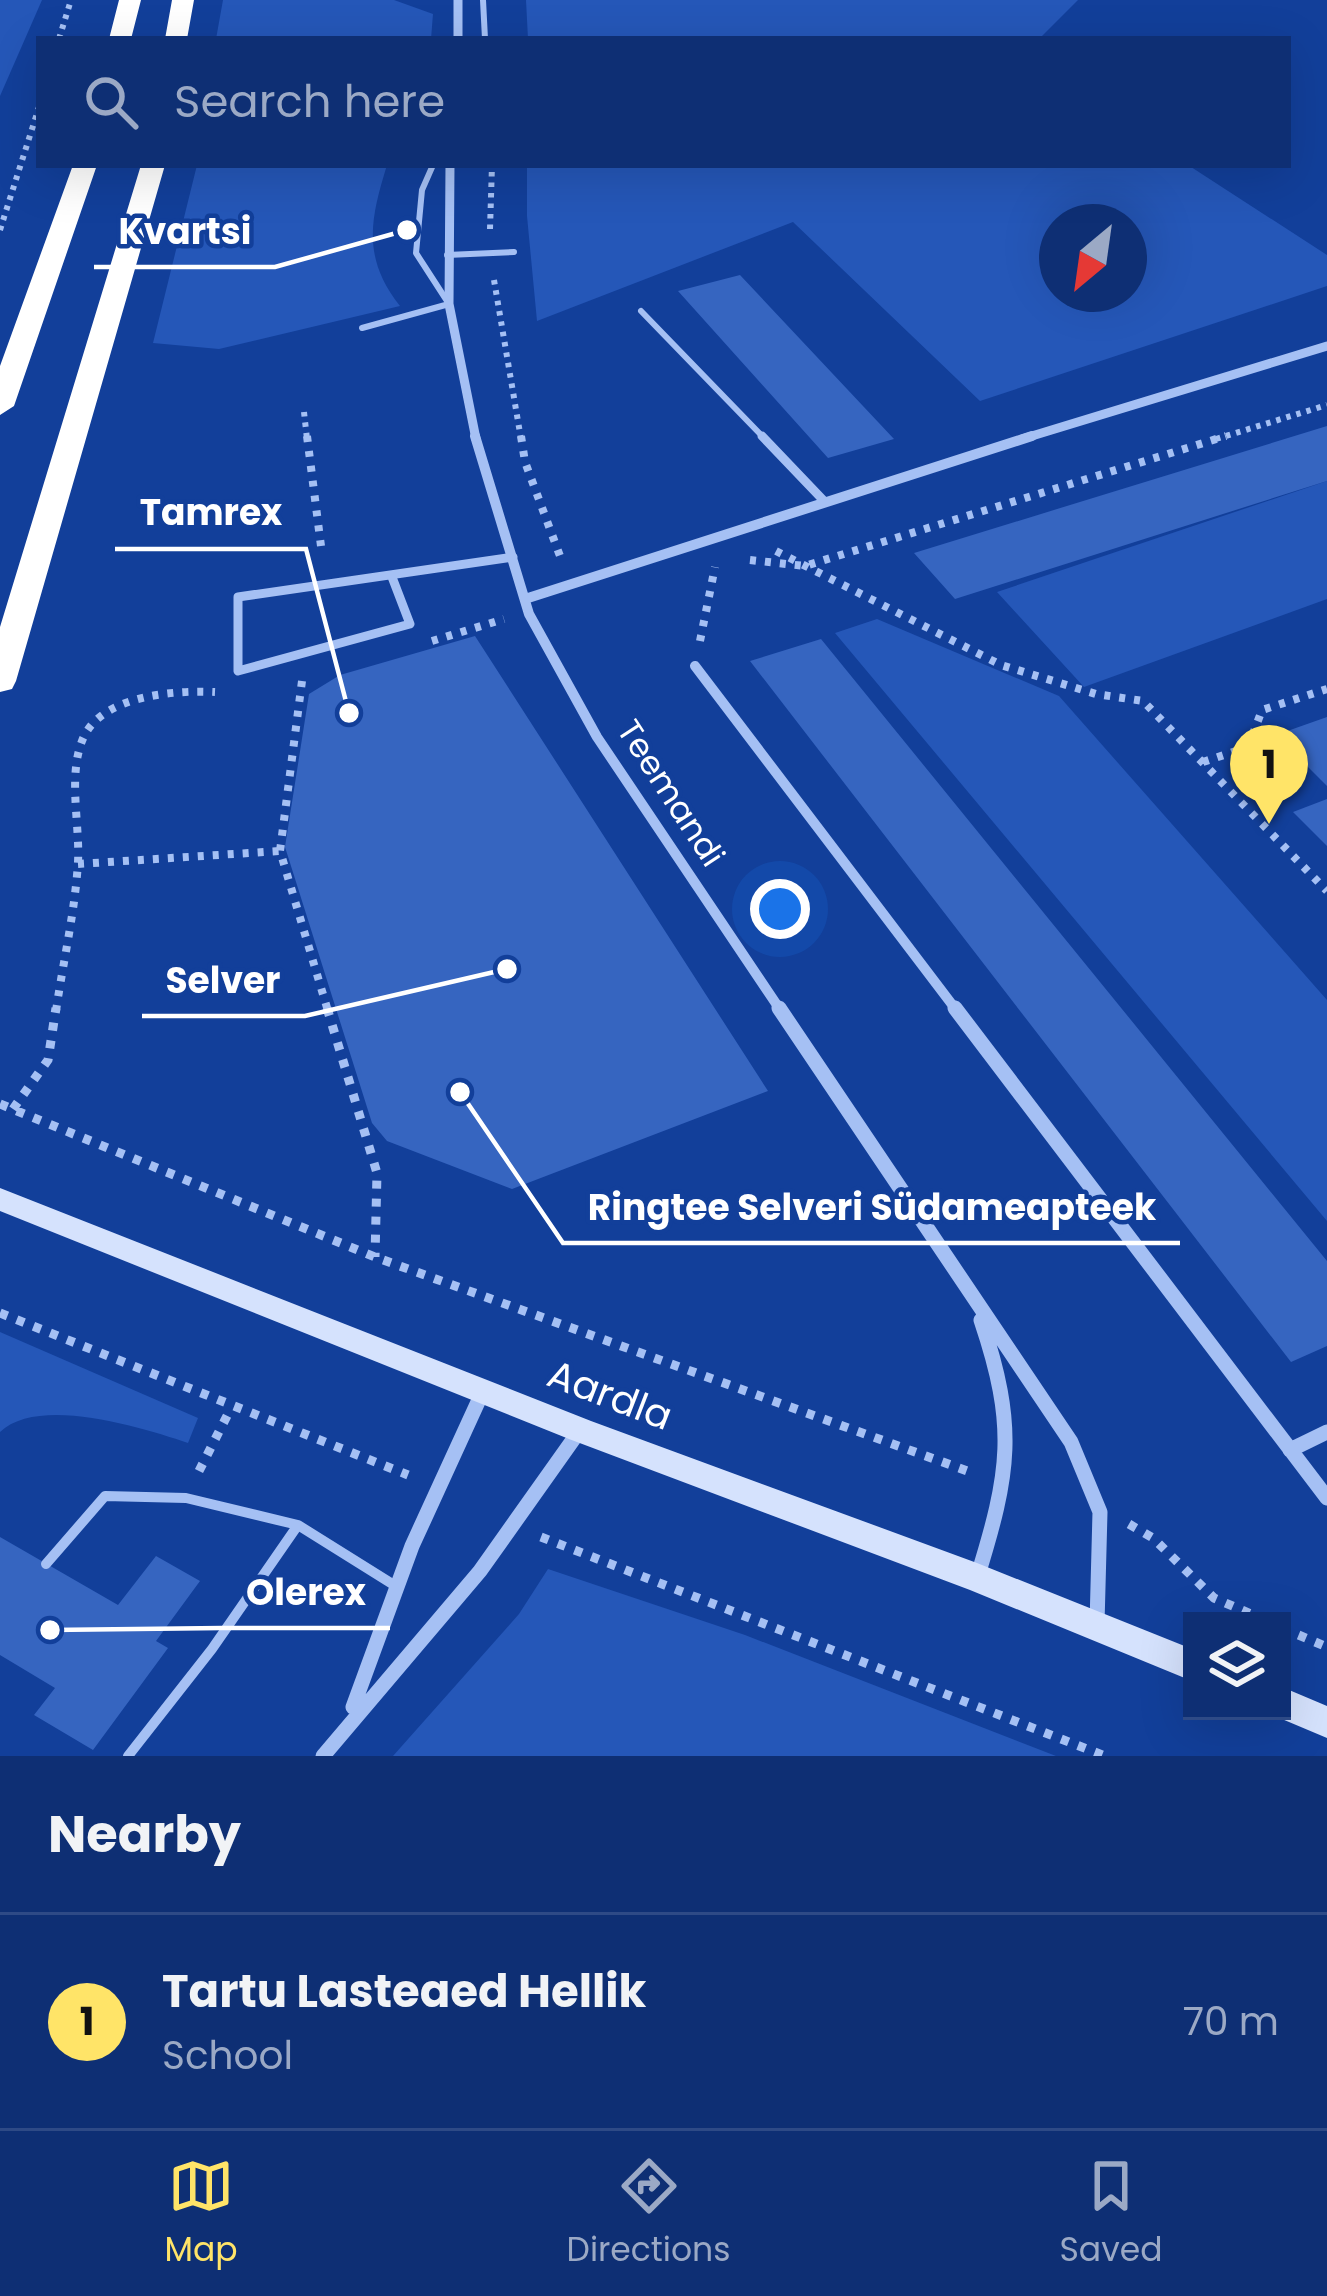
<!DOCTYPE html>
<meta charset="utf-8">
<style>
:root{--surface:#0e2f74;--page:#173779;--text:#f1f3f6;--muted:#9ba9c5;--line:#2e4a86;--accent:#ffe468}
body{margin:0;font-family:Poppins,sans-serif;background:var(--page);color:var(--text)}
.controls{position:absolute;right:36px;bottom:36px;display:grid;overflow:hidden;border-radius:0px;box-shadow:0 12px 48px #0002}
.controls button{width:108px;height:108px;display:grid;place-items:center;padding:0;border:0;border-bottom:3px solid var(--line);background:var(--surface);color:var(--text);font:60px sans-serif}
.compass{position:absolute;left:1039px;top:204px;width:108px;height:108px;border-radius:50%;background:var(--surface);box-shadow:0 12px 48px #0002;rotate:209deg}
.you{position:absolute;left:780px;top:909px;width:42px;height:42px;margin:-30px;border:9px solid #fff;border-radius:50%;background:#1a73e8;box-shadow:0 0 0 18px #1a73e833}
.badge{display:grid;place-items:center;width:78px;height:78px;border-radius:50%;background:var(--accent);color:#111;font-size:39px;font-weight:700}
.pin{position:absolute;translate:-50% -99px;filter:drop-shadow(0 3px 6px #0008)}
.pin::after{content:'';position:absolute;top:63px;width:42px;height:36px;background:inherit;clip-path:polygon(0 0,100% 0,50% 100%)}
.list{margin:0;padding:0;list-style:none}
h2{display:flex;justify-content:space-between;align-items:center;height:156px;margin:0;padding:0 48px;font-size:51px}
h2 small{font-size:39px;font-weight:400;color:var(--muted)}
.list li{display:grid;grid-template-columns:78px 1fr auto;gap:36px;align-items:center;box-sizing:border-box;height:216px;padding:0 48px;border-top:3px solid var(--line)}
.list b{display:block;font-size:45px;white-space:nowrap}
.list p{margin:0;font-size:39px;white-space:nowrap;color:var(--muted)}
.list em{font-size:39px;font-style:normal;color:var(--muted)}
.icon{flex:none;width:66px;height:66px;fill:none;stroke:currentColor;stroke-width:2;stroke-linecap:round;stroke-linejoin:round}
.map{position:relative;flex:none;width:1327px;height:1756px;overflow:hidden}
.search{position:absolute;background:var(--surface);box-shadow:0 12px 48px #0002;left:36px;right:36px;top:36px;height:132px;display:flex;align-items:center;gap:30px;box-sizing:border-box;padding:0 42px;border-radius:0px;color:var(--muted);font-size:45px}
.sheet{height:372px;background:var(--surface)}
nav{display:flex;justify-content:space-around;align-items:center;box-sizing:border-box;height:168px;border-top:3px solid var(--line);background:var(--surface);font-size:33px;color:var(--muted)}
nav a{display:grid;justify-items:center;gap:6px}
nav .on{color:var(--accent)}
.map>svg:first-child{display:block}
.green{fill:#2557b8;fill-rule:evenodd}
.building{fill:#3665c0}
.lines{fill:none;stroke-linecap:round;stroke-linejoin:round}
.path-far2{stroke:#a5c0f4;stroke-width:6;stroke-dasharray:4.5 6;stroke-linecap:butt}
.path-far1{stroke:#a5c0f4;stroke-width:8;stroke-dasharray:6 9;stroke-linecap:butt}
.path{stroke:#a5c0f4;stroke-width:9;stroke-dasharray:8 10;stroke-linecap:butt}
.lane-far2{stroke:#a5c0f4;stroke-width:6}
.lane-far1{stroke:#a5c0f4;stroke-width:9}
.lane{stroke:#a5c0f4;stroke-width:10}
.street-far2{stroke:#a5c0f4;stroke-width:9}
.street-far1{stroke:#a5c0f4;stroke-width:10}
.street{stroke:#a5c0f4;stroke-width:15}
.secondary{fill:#d5e2fd;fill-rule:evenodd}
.highway{fill:#fff;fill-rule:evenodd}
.labels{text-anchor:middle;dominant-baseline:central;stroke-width:9;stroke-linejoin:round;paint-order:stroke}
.street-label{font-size:33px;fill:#fff;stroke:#123f9a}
.near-street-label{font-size:39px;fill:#fff;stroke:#123f9a}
.leader{fill:none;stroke:#fff;stroke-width:4.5}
.callout-dot{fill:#fff;stroke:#123f9a;stroke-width:4.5}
.callout-label{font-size:36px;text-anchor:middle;font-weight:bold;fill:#fff;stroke:#123f9a;stroke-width:9;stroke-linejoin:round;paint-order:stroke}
</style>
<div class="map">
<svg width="1327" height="1756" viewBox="0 0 1327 1756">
<rect width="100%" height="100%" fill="#123f9a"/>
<path class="green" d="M0 0H42L0 96Z
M223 0H394L433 14 431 39H216Z
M526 0H1078L1039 39H528Z
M197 165H387C370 220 362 258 400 306L219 349 153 343Z
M527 165H1188L1327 255V286L980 401 793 222 537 321 527 216ZM1057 222H1129V294H1057Z
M1327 481V599L1084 687 997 592Z
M877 619 1059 696 1327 1000V1221L835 633Z
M0 1332 198 1418 188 1443C143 1428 39 1395 0 1432Z
M548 1569 745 1635 1056 1756H393L519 1614Z"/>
<path class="building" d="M740 275 894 439 828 458 678 291Z
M1327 426V481L955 599 914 553Z
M475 636 768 1091 512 1189 387 1141 372 1123 285 847 309 694 340 675Z
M821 639 1327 1261V1346L1291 1362 750 661Z
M1327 717V786L1276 735Z
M1327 799V846L1293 812Z
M0 1537 118 1605 156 1556 200 1581 156 1641 168 1648 93 1750 34 1715 55 1688 0 1655Z"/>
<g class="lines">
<path class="path-far2" d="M59 39 71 0
M490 229 492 165
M0 230 39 107
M494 280 521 439
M304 412 307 439
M1216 439 1327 405"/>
<path class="path-far1" d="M307 436 322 554
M521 436 525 462 560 556
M776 551 1001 665 1096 694 1143 701 1327 891
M750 560 805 566 1226 436
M432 641 504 619
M700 641 715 567
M302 681 280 851 328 1011
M1203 762 1248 747 1262 710 1327 689
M78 864 280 851
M56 1011C63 962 75 912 78 862 80 825 68 777 82 741 99 695 175 690 215 692"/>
<path class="path" d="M327 1008 377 1173 375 1257
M0 1104 375 1257 973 1473
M13 1109 48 1060 56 1008
M0 1313 408 1475
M199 1471 231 1408
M1129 1524 1153 1538 1214 1598 1267 1621
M541 1537 1105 1756
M1282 1628 1327 1647"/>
<path class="lane-far2" d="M483 0 485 39
M447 255 514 252
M641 311 765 439
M362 328 449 304 416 253 422 190 433 165"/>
<path class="lane-far1" d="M762 436 825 502
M392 577 410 624 238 671V597L513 557"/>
<path class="lane" d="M46 1564 105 1496 186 1498 298 1525 394 1585
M128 1756 212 1649 298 1525"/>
<path class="street-far2" d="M458 0V39
M450 165 449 304 476 439
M1022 439 1327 346"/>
<path class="street-far1" d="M475 436 529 614 597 737 781 1011
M525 599 1032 436
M695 666 957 1011"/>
<path class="street" d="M779 1008 1071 1442 1100 1512 1097 1624
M955 1008 1327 1498
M1290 1450 1327 1432
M977 1578C1010 1472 1017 1427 981 1320
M353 1707 412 1546 483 1391
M323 1756 480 1571 580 1430"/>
<path class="secondary" d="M0 1188 591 1421 977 1563 1192 1649V1681L970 1590 569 1439 0 1211Z
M1282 1687 1327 1706V1738L1270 1714 1269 1711H1282Z"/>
<path class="highway" d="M119 0H141L131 39H109Z
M172 0H194L187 39H165Z
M73 165H97L14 406 0 415V366Z
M141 165H165L16 681 12 689 0 692V627Z"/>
</g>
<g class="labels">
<g class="street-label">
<text transform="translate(671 793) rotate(57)">Teemandi</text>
</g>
<g class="near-street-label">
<text transform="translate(610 1395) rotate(21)">Aardla</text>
</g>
</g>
<path class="leader" d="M407 230L275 267H94M349 713L306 549H115M507 969L305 1016H142M460 1092L563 1243H1180M50 1630L222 1628H390"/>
<g class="callout-dot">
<circle cx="407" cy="230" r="12"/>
<circle cx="349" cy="713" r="12"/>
<circle cx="507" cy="969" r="12"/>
<circle cx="460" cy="1092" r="12"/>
<circle cx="50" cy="1630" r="12"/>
</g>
<g class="callout-label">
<text x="185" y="244">Kvartsi</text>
<text x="211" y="525">Tamrex</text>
<text x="223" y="993">Selver</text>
<text x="872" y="1220">Ringtee Selveri Südameapteek</text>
<text x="306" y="1605">Olerex</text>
</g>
</svg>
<div class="controls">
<button><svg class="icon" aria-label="layers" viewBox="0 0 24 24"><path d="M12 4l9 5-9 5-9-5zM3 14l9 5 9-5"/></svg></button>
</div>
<svg class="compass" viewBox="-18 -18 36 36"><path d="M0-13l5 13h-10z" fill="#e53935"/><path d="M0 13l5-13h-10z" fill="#9ba9c5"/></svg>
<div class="you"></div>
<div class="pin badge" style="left:1269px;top:824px">1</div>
<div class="search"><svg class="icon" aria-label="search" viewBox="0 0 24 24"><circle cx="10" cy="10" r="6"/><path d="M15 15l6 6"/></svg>Search here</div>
</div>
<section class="sheet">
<h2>Nearby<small></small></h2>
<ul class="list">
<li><span class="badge">1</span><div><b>Tartu Lasteaed Hellik</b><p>School</p></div><em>70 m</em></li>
</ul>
</section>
<nav>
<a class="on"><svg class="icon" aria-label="map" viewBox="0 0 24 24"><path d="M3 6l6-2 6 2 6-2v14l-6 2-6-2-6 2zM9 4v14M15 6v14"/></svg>Map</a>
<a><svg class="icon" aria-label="directions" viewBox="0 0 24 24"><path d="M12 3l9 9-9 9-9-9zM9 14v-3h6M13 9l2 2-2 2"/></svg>Directions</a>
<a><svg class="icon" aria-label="saved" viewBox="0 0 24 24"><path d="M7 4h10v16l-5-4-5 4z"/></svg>Saved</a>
</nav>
